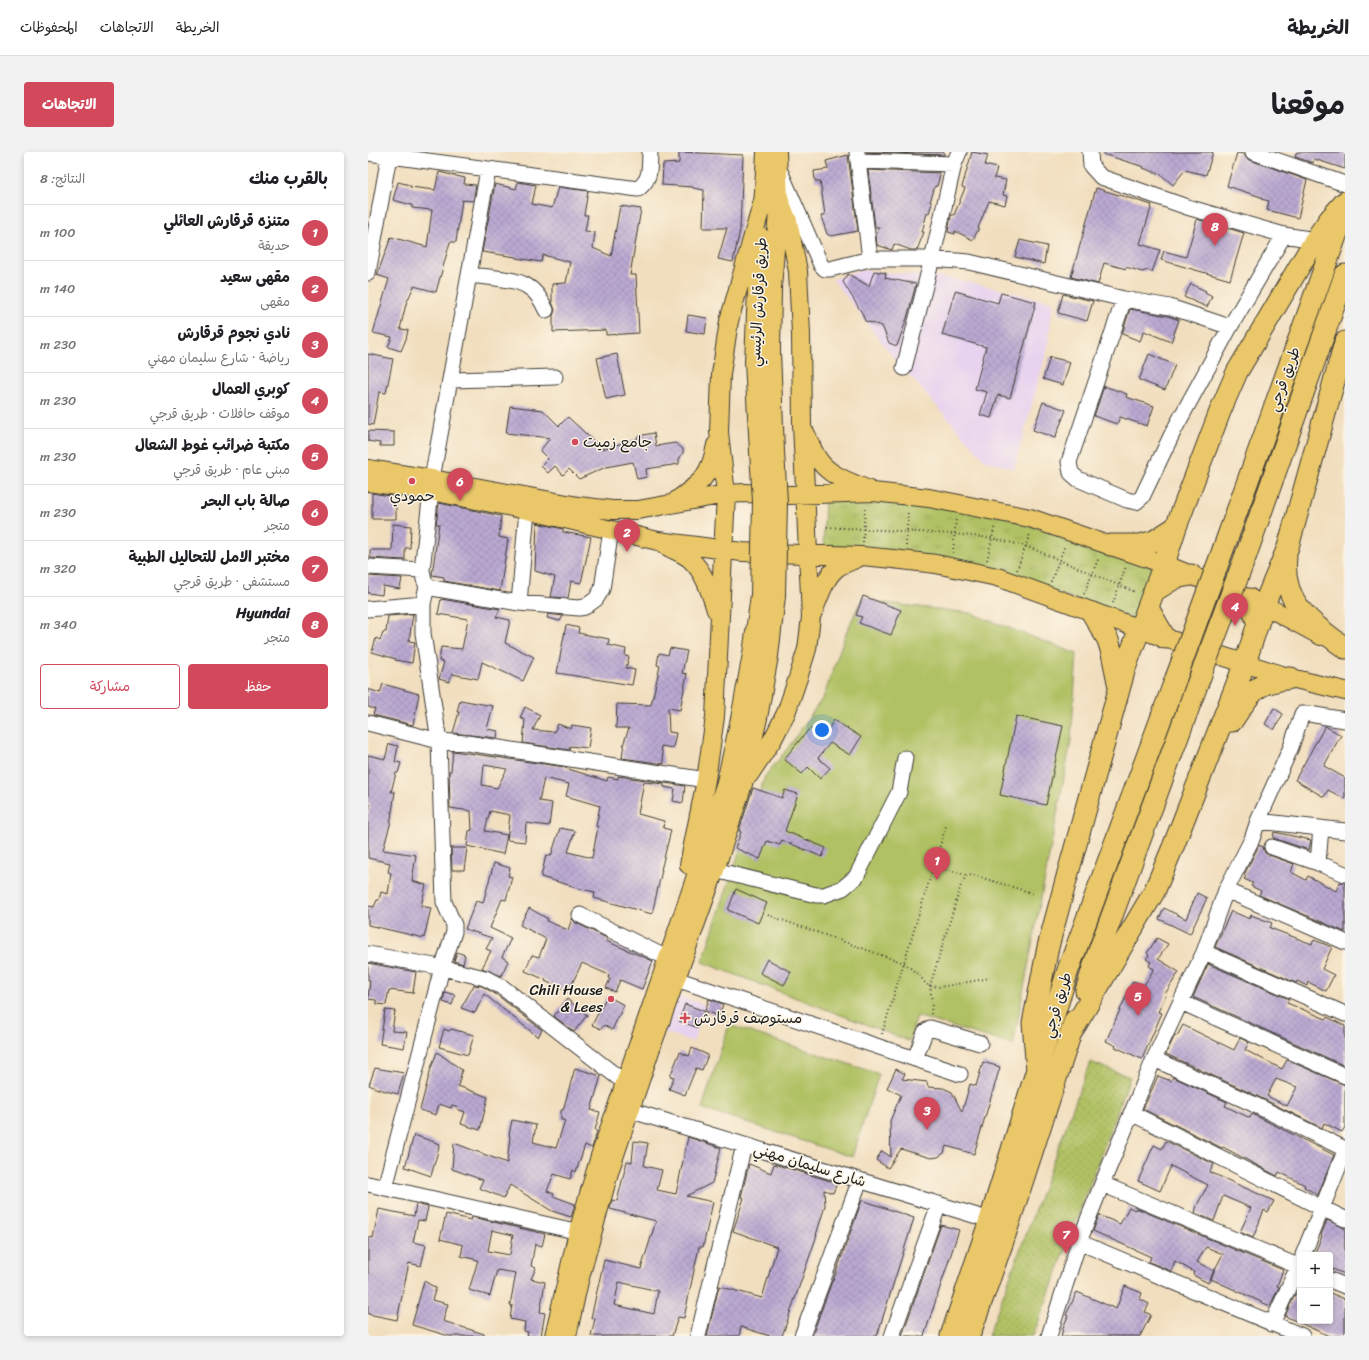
<!DOCTYPE html>
<html lang="ar">
<meta charset="utf-8">
<style>
:root{--surface:#fff;--page:#f2f2f2;--text:#202124;--muted:#757577;--line:#e0e0e0;--accent:#d1495b}
body{margin:0;font-family:Sriracha,"Playpen Sans Arabic",sans-serif;background:var(--page);color:var(--text);direction:rtl}
.controls{position:absolute;right:12px;bottom:12px;display:grid;overflow:hidden;border-radius:4px;box-shadow:0 2px 6px #0003}
.controls button{width:36px;height:36px;display:grid;place-items:center;padding:0;border:0;border-bottom:1px solid var(--line);background:var(--surface);color:var(--text);font:20px sans-serif}
.you{position:absolute;left:454px;top:578px;width:14px;height:14px;margin:-10px;border:3px solid #fff;border-radius:50%;background:#1a73e8;box-shadow:0 0 0 6px #1a73e833}
.badge{display:grid;place-items:center;width:26px;height:26px;border-radius:50%;background:var(--accent);color:#fff;font-size:13px;font-weight:700}
.pin{position:absolute;translate:-50% -33px;filter:drop-shadow(0 1px 2px #0008)}
.pin::after{content:'';position:absolute;top:21px;width:14px;height:12px;background:inherit;clip-path:polygon(0 0,100% 0,50% 100%)}
.list{margin:0;padding:0;list-style:none}
h2{display:flex;justify-content:space-between;align-items:center;height:52px;margin:0;padding:0 16px;font-size:17px}
h2 small{font-size:13px;font-weight:400;color:var(--muted)}
.list li{display:grid;grid-template-columns:26px 1fr auto;gap:12px;align-items:center;box-sizing:border-box;height:56px;padding:0 16px;border-top:1px solid var(--line)}
.list b{display:block;font-size:15px;white-space:nowrap}
.list p{margin:0;font-size:13px;white-space:nowrap;color:var(--muted)}
.list em{font-size:13px;font-style:normal;color:var(--muted)}
.actions{display:flex;gap:8px;padding:12px 16px}
.actions a{flex:1;padding:9px 0;border:1px solid var(--accent);border-radius:4px;text-align:center;font-size:14px;color:var(--accent)}
.actions .main{background:var(--accent);color:#fff}
.map{position:relative;flex:none;width:977px;height:1184px;overflow:hidden;direction:ltr;border-radius:4px}
header{display:flex;align-items:center;gap:24px;box-sizing:border-box;height:56px;padding:0 20px;background:var(--surface);border-bottom:1px solid var(--line)}
header strong{font-size:19px}
nav{display:flex;gap:22px;margin-inline-start:auto;font-size:14px}
.intro{display:flex;align-items:center;justify-content:space-between;box-sizing:border-box;height:96px;padding:0 24px}
h1{margin:0;font-size:28px}
.button{padding:10px 18px;border-radius:4px;background:var(--accent);color:#fff;font-size:14px;font-weight:700}
main{display:flex;gap:24px;padding:0 24px}
aside{flex:1;background:var(--surface);border-radius:4px;box-shadow:0 2px 6px #0003}
.map>svg:first-child{display:block}
.built{fill:#e7d2ef}
.grass{fill:url(#grass-tufts);stroke:#666e40}
.park{fill:#b0c164;stroke:#666e40}
.garden{fill:url(#garden-dots);stroke:#666e40}
.building{fill:url(#building-cross-hatch);fill-rule:evenodd}
.lines{fill:none;stroke-linecap:round;stroke-linejoin:round}
.minor-casing{stroke:#3c3934;stroke-width:17}
.major-casing{stroke:#3c3934;stroke-width:20}
.highway-casing{stroke:#3c3934;stroke-width:23}
.path{stroke:#3c3934;stroke-width:2;stroke-dasharray:1 3;stroke-linecap:butt}
.minor{stroke:#fff;stroke-width:15}
.major{stroke:#eac769;stroke-width:18}
.highway{stroke:#eac769;stroke-width:21}
.major-bridge-casing{stroke:#3c3934;stroke-width:20;stroke-linecap:butt}
.highway-bridge-casing{stroke:#3c3934;stroke-width:23;stroke-linecap:butt}
.major-bridge{stroke:#eac769;stroke-width:18}
.highway-bridge{stroke:#eac769;stroke-width:21}
.poi-dot{fill:#d1495b;stroke:#fcf5e5;stroke-width:1.5}
.labels{text-anchor:middle;dominant-baseline:central;stroke-width:3;stroke-linejoin:round;paint-order:stroke}
.street-label{font-size:15px;fill:#1c1c1c;stroke:#fcf5e5}
.poi-label{font-size:15px;fill:#1c1c1c;stroke:#fcf5e5;text-anchor:start}
</style>
<header>
<strong>الخريطة</strong>
<nav><a>الخريطة</a><a>الاتجاهات</a><a>المحفوظات</a></nav>
</header>
<div class="intro"><h1>موقعنا</h1><a class="button">الاتجاهات</a></div>
<main>
<div class="map">
<svg width="977" height="1184" viewBox="0 0 977 1184">
<defs>
<pattern id="grass-tufts" width="24" height="20" patternUnits="userSpaceOnUse"><rect width="24" height="20" fill="#b0c164"/><path d="M3 7l-1-3M5 7V3M7 7l1-3M15 17l-1-3M17 17v-4M19 17l1-3" fill="none" stroke="#97a556"/></pattern>
<pattern id="garden-dots" width="8" height="8" patternUnits="userSpaceOnUse"><rect width="8" height="8" fill="#b0c164"/><path d="M2 2h.1M6 6h.1" fill="none" stroke="#97a556" stroke-width="1.8" stroke-linecap="round"/></pattern>
<pattern id="building-cross-hatch" width="8" height="8" patternUnits="userSpaceOnUse"><rect width="8" height="8" fill="#baa8d1"/><path d="M0 0l8 8M0 8l8-8" fill="none" stroke="#9f90b3"/></pattern>
</defs>
<rect width="100%" height="100%" fill="#fcf5e5"/>
<filter id="ink" filterUnits="userSpaceOnUse"><feTurbulence type="fractalNoise" baseFrequency=".025" numOctaves="2"/><feDisplacementMap in="SourceGraphic" scale="8" xChannelSelector="R" yChannelSelector="G"/><feConvolveMatrix kernelMatrix="1 2 1 2 8 2 1 2 1" color-interpolation-filters="sRGB"/></filter>
<filter id="wash" filterUnits="userSpaceOnUse"><feTurbulence type="fractalNoise" baseFrequency=".012" numOctaves="4" result="noise"/><feDisplacementMap in="SourceGraphic" scale="16" xChannelSelector="R" yChannelSelector="G"/><feGaussianBlur stdDeviation="0.9" result="paint"/><feColorMatrix in="noise" values="0 0 0 0 0 0 0 0 0 0 0 0 0 0 0 0 0 1.4 0 .05"/><feComposite in="paint" operator="in"/></filter>
<g filter="url(#wash)">
<rect width="100%" height="100%" fill="#f1debe"/>
<path class="built" d="M492 118 587 127 685 150 680 195 646 317 617 308 525 205 465 127Z
M308 843 337 853 325 890 296 880Z"/>
<path class="grass" d="M457 345 509 346 629 362 785 415 767 467 617 417 455 398Z"/>
<path class="park" d="M493 448 602 461 709 502 703 589 645 893 549 864 541 889 334 810 397 624 420 596 456 544 476 486Z
M361 873 511 922 484 1005 334 956Z"/>
<path class="garden" d="M722 910 762 925 665 1184H620Z"/>
<g id="blocks">
<path class="building" d="M311 0 375 3 372 78 365 110 350 107 359 76H335L336 38 325 36V35L294 33 295 12 311 11Z
M498 0H576V3Z
M604 0 620 3 617 13 629 16 626 26 638 28 635 43 639 44 637 53 621 49 610 76H611L605 88 587 79V82L580 80 583 63H586L597 36 594 35Z
M736 0H845L838 23 817 18 805 33 792 22 775 16 776 15 735 2Z
M929 0H977V17L946 7 945 11 927 5Z
M869 1 876 2 878 6 882 8 939 28 930 66 899 58 901 49 893 47V45L859 34Z
M480 3 490 79 463 84 459 82 453 64 457 63 452 29H447L446 19 460 17 458 9Z
M500 18 572 21 571 27 569 34H567L562 50 564 51 561 61H559L554 80H556L549 98H543L526 92 524 98 509 93 508 84 511 75H507Z
M71 20 97 26 96 32 108 33 105 49 94 48 88 90H82L68 140 46 134 38 152 32 177 40 178 38 187 33 199 20 195 24 185 5 181 21 127 9 123 23 85 59 95 64 58 44 56V53L25 48 30 30 42 33V35L67 38Z
M150 30 168 33 164 52 184 56 190 35 220 39 216 63H220L217 79 227 80 225 96 243 104 252 54 273 57 262 123H268L271 181 238 183V178L185 180V164L187 158 184 150V132L198 131 202 110 175 103 173 110 148 106V105L114 100 127 32 148 37Z
M728 36 784 53 772 92 792 98 784 120 780 118 774 120 758 115V117L736 111 730 132 703 125Z
M829 67 876 81 862 128 793 108 796 99 818 105Z
M652 88 679 94 676 112 647 105Z
M506 119 518 121 517 126 548 132 539 166 529 194 521 191 514 174 497 169 494 161 475 130 480 122 501 134Z
M823 132 838 139 837 140 844 144 839 155 816 145Z
M587 139 630 151 633 141 668 150 642 246 630 243 623 266 612 263 619 240 607 237 618 195 574 183Z
M695 142 725 149 719 169 690 161Z
M762 157 800 164 811 168 803 190 776 179 772 189 754 182Z
M320 163 339 166 337 182 318 179Z
M0 202 25 207 18 241 11 240 5 273 0 272Z
M249 202 257 243 238 247 229 206Z
M781 202 807 213 797 238 771 228Z
M682 205 702 210 695 233 675 227Z
M736 234 759 242 758 245 786 254 779 274 752 265 749 272 726 264Z
M675 250 698 258 687 286 665 278Z
M142 254 175 258 191 274 200 265 234 297 269 287 270 284 286 281 288 294 307 291 315 297V301L311 307V312L278 317 279 325 269 327 265 310 238 315 211 327 201 317 195 323 187 314 180 321 173 314 180 307 172 299 182 286 138 281Z
M0 279 26 280V294H12V291L0 289Z
M4 341 28 345V367H4Z
M71 351 133 364 131 385 140 387 132 439 76 429V425L64 423 71 372H68Z
M169 371 195 377V380L223 385 213 431 203 429 200 446 183 445 187 425 167 419Z
M25 372 43 374 42 396H37V408L2 406V398H24Z
M0 424 34 426 32 437 15 434 14 443 0 441Z
M495 444 533 458 523 483 491 471 494 465 488 463Z
M73 447 132 457 128 465 142 468 137 491 166 505 155 529 114 510 110 527 84 522 81 530 71 527 76 510 71 509 73 495 94 497 100 467 70 462Z
M45 462 41 489 47 490 44 511 27 508 28 507 4 500 8 486 12 488 15 480H18L20 464Z
M180 462 195 464 192 469 179 466Z
M198 473 211 476 210 481 241 487 240 493 258 497 257 504 261 505 258 516 267 518 264 533 189 521Z
M302 496 319 499 314 521 319 522 312 558 300 556 301 580 308 581 305 596 293 594 296 612 254 606 256 590 261 576H248L249 552 283 553 292 514 289 513 291 501 300 503Z
M15 532 51 542 45 573 5 563 7 557 0 555V537L12 541Z
M92 548 125 554 119 577 130 579 129 586 85 581 91 560H89Z
M157 555 172 563 165 578 186 580 190 572 203 577 204 573 223 576 220 596 202 594 201 598 155 591 157 568 152 566Z
M906 556 915 562 906 578 897 572Z
M648 564 695 574 678 653 632 643Z
M466 568 493 585 482 603 462 591 450 606 462 616 452 627 440 615 434 622 416 607 442 576 454 587Z
M957 574 973 583 956 614 977 626V647L960 638 956 645 927 628Z
M21 592 30 594 27 610 33 611 30 621H28L23 640H27L22 673 15 698 48 703 44 729 58 733 53 754 63 756 56 786 0 773V754L6 755 9 748H11L13 740 20 742 23 721 20 720 22 711 0 706V662L2 652H0V603L17 607Z
M85 599 197 615V616L239 629 240 625 250 627V624L317 634 315 651 305 649 307 637 296 635V632L276 630 270 662 296 669 295 676 303 678 293 718H294L284 762 226 746 227 740 204 735V734L173 725 178 703 183 704 192 676 207 679 200 700 224 706 230 675 228 674 232 654 198 644 201 632 176 626 171 649 184 651 181 674 158 671 157 690 139 688 142 663 122 659 117 679 139 683 135 702 99 694 101 679 104 678 103 659 82 656 81 619H83ZM116 613 139 617 129 636 114 633Z
M385 636 414 646 417 638 430 642 417 679 458 696 454 705 414 688 412 693 399 689 392 707 367 696 373 680 371 679Z
M906 680 943 688 941 698 905 686Z
M891 693 895 695 897 701 901 703 926 712 923 720 938 728 940 724 968 739 972 730 977 731V780L891 743 893 739 883 734 885 731 876 727 878 724 876 723Z
M83 696H99L96 718H84Z
M126 711 142 716 140 724 144 725 138 748 134 747 122 776 143 786 134 805 140 809 133 824 114 816 123 799 118 797 124 786 97 777 108 749 115 751Z
M368 737 399 751 390 771 360 758Z
M829 741 839 746 822 782 791 767 796 756 818 767Z
M161 756 180 767 179 769 200 778 204 767 208 771 239 786 238 789 285 809 274 837 252 828 247 840 238 836 242 827 240 826 241 823 214 811 200 840 177 829 178 828 157 819 164 803 171 805 178 787 152 773Z
M863 759 882 767 883 763 904 771 902 776 944 792 946 788 964 795 954 817 966 823 958 839 940 830 939 834 929 829 928 831 847 795Z
M789 786 800 792 790 807 811 820 797 842 798 843 790 860 794 861 774 907 747 895 748 894 738 889 765 829 776 833 786 817 781 814 783 810 778 807 781 803 779 801Z
M89 800 97 803 95 812 86 809Z
M399 807 423 820 416 833 392 821Z
M0 811 48 820 45 841 21 838 18 853 9 852 8 848 0 847 2 828H0Z
M840 812 921 847 919 851 958 867 959 865 977 874V914L825 845Z
M106 833 114 834 129 843 174 878 170 885 116 842 107 861 93 856Z
M77 840 87 843 84 853 75 850Z
M239 844 256 853 244 878 236 873 233 877 224 873Z
M199 847 219 863 206 880 186 864Z
M341 847 355 852 351 864 337 859Z
M317 852 336 859 330 876 311 869Z
M17 858 27 859 24 879 39 880 36 896 12 892Z
M815 873 866 898 872 886 881 890 877 898 914 917 919 908 977 933V975L974 980 956 971 954 976 887 943 798 902 807 883 809 884ZM908 927 929 935 919 954 899 944Z
M76 877 81 879 83 877 106 883 100 903 71 895Z
M324 896 340 903 334 918 328 916 317 943 301 937 306 925 302 924 312 900 321 904Z
M69 900 94 918 90 934 120 945 112 978 93 972 97 960 89 957 90 955 84 953 83 956 71 952 68 963 52 958 63 916Z
M615 910 632 915 606 1002 578 994 576 1001 570 1005 563 1006 533 997 520 1016 508 1008 514 999 523 1005 522 969 533 943 519 936 528 917 537 922 534 927 559 930 560 935 575 936 584 940 594 960 602 932 608 934Z
M7 916 36 921 30 942 10 937 1 933Z
M207 916 233 924 223 958 232 960 227 978 229 979 224 996 217 993 208 1020 205 1018 202 1027 186 1022 179 1039 186 1042 185 1044 207 1052 203 1065 184 1059 142 1033 136 1046 111 1036 115 1028 84 1017 86 991 139 1011 142 984 141 983 144 968 168 973 165 990 188 996 197 968H193V958H195Z
M790 924 803 929 805 925 859 950 857 954 882 966 884 962 966 1003 950 1043 936 1035 937 1033 911 1020 909 1024 855 995 854 996 775 957Z
M46 983 72 992 63 1024 37 1015Z
M320 985 353 996 344 1031 318 1044 345 1050 335 1095H331L316 1166 310 1165 304 1184H223L227 1167 223 1166 236 1108 273 1117 288 1069 242 1057 244 1048 249 1049 259 1009 264 1010 266 989 280 991 276 1014 294 1018 289 1038 308 1042ZM251 1130 290 1139 286 1162 246 1153Z
M798 989 846 1012 842 1020 906 1049 900 1060 896 1058 885 1086 872 1080 883 1056 855 1044 846 1069 827 1061 829 1053 840 1033 803 1014 792 1039 770 1029 786 993 794 997Z
M381 1012 403 1021 406 1012 469 1031 465 1041 456 1038 457 1054 448 1083H449L414 1184H402L373 1175 371 1184H339L351 1134 394 1146 409 1095 365 1079 376 1046 373 1045Z
M494 1048 546 1066 509 1184H444L464 1129H465Z
M48 1052 60 1055 57 1069 50 1068 45 1090 58 1093 53 1114 41 1111 29 1168 0 1162V1085L5 1086 11 1057 46 1064Z
M761 1055 767 1058 768 1056 915 1118 909 1134 911 1135 902 1154 843 1127 846 1119 840 1131 825 1123 826 1120 807 1109 803 1119 781 1110 783 1105 725 1079 731 1063 752 1072ZM838 1095 855 1102 846 1119 829 1110Z
M78 1062 103 1068 104 1065 177 1082 174 1094 167 1092 163 1114 168 1116 163 1127 177 1130 172 1160 177 1161 173 1184H159L160 1180 156 1179 157 1170 142 1167 144 1153H142L148 1121 129 1118 122 1144 101 1138 110 1108 93 1104 95 1093 72 1087ZM124 1078 145 1083 142 1103 120 1099Z
M959 1068 977 1076V1122L962 1116V1103H946L954 1084 953 1083Z
M573 1073 591 1078 556 1184H534Z
M56 1129 68 1136 64 1148 80 1152 75 1169 116 1182V1184H81L44 1173Z
M757 1134 774 1141 772 1147 781 1152 777 1160 783 1163 772 1184H693L695 1178H694L700 1164 698 1163 709 1140 748 1157Z
M962 1141 977 1147V1184H961L917 1164 927 1142 932 1144V1169H962Z"/>
</g>
</g>
<g filter="url(#ink)">
<use href="#blocks" fill-opacity="0" stroke="#3c3934" stroke-width="1"/>
<g class="lines">
<defs>
<path id="minor" d="M489 0 502 107
M722 0 723 14 733 25 819 55 916 83 947 88
M885 0 977 32
M0 1 270 37C284 26 281 16 282 0
M490 9 586 12
M412 19 453 113 457 117H462L502 107H564L601 110 756 147 802 155 862 175
M0 121 21 4
M101 123C116 125 147 126 159 134 168 139 174 149 178 158
M756 147 701 310 703 321 710 327 759 348 768 350 774 345 805 280 862 175 916 83
M536 216 564 107 586 12 591 0
M82 228 187 225
M64 327 120 18
M63 339 54 418C56 426 55 432 64 436L151 451 211 456 217 455 228 447 234 437 243 378
M0 415 54 418
M151 451 159 358
M0 457 55 452
M0 571 71 589 99 591 338 628
M890 669 923 595 934 562H941L977 568
M904 695 950 711 977 722
M950 711 953 676
M347 718 448 743H456L475 736 488 725 531 640 537 606
M858 738 884 687 890 669 977 679
M212 763 299 806
M836 800 977 862
M0 802 66 814 117 826 134 835 256 930
M308 827 592 922
M813 850 977 924
M547 907 557 880 562 876 612 891
M786 907 883 951 977 997
M261 958 622 1068
M763 961 954 1056 977 1067
M0 1032 220 1082
M734 1032 932 1115
M17 1036 74 816 86 780V773L76 750 71 589 55 481V452L59 434
M711 1090 934 1184
M935 1103 977 999
M962 1128 977 1134
M904 1172 932 1110
M330 1184 376 993
M434 1184 492 1028
M524 1184 571 1052
M681 1184 711 1090 734 1032 786 907 836 800 858 738 977 790"/>
<path id="major" d="M395 57 398 0
M438 282C443 294 448 308 459 317 470 327 487 332 501 338
M407 299 403 199 404 136 411 47 409 0
M391 300 386 210 389 137 393 85
M0 317 64 327 210 354 244 358H270L358 342 377 341 422 343 505 340 561 346 662 366 796 412 896 453 953 484
M0 330 63 339 159 358 290 389 374 400 494 404 525 407 568 412 629 425 797 486 923 526 977 539
M309 348C334 330 342 324 348 293
M297 393C305 398 315 401 322 407 337 421 342 439 348 458
M444 462C451 447 456 425 470 415 476 411 484 409 490 406
M381 623 405 587 418 561 430 526 439 497 443 465 434 272 433 182 430 119 420 69 411 47
M321 713 338 628 347 565 358 342 351 280 353 222 361 169 396 45
M186 1184 210 1080 232 1004 323 739 358 630 372 567 384 502 392 443
M199 1184 211 1129 242 1017 284 893 347 718 375 632 390 566 401 504 408 444"/>
<path id="highway" d="M743 393H772L786 389 808 375
M856 395 977 59
M878 403 977 123
M918 405C913 452 944 471 977 496
M786 439 807 426 823 423
M881 447 890 472
M780 456 797 486
M724 461 740 488 744 501 751 535
M864 569C884 540 885 531 923 526
M718 839 728 807 829 533
M703 881 786 740 805 695 877 511 896 453 920 395 977 190
M669 919 665 871 680 795 700 721 757 516 796 412 808 375 853 257 869 220 947 88 961 68 977 50
M583 1184 622 1068 700 818 808 526
M601 1184 635 1089 707 868"/>
</defs>
<use href="#minor" class="minor-casing"/>
<use href="#major" class="major-casing"/>
<use href="#highway" class="highway-casing"/>
<path class="path" d="M459 375 586 382 623 386 658 394 767 440
M495 390 497 354
M538 394 540 359
M585 401 588 365
M619 408 627 373
M649 418 662 382
M683 430 697 393
M716 442 731 405
M745 451 758 414
M566 714 598 723
M400 763 536 811 551 823 558 832 562 834 572 835 622 826
M563 862 564 850 562 834 593 733 598 724 605 723 664 741
M514 882 578 674"/>
<use href="#minor" class="minor"/>
<use href="#major" class="major"/>
<use href="#highway" class="highway"/>
<defs>
<path id="major-bridge" d="M407 299 410 350 408 444
M391 300 394 349 392 443"/>
<path id="highway-bridge" d="M808 526 856 395
M829 533 878 403"/>
</defs>
<use href="#major-bridge" class="major-bridge-casing"/>
<use href="#highway-bridge" class="highway-bridge-casing"/>
<use href="#major-bridge" class="major-bridge"/>
<use href="#highway-bridge" class="highway-bridge"/>
</g>
</g>
<g class="poi-dot">
<circle cx="207" cy="290" r="4"/>
<circle cx="44" cy="329" r="4"/>
<circle cx="243" cy="847" r="4"/>
<path d="M315 860h4v4h4v4h-4v4h-4v-4h-4v-4h4z"/>
</g>
<g class="labels">
<g class="street-label">
<text transform="translate(390 150) rotate(-87)">طريق قرقارش الرئيسي</text>
<text transform="translate(916 227) rotate(-70)">طريق قرجي</text>
<text transform="translate(689 853) rotate(-73)">طريق قرجي</text>
<text transform="translate(442 1013) rotate(17)">شارع سليمان مهني</text>
</g>
<g class="poi-label">
<text x="215" y="290">جامع زميت</text>
<text x="44" y="344" text-anchor="middle">حمودي</text>
<text x="235" y="838" text-anchor="end">Chili House<tspan x="235" dy="17">&amp; Lees</tspan></text>
<text x="326" y="866">مستوصف قرقارش</text>
</g>
</g>
</svg>
<div class="controls">
<button>+</button>
<button>−</button>
</div>
<div class="you"></div>
<div class="pin badge" style="left:569px;top:728px">1</div>
<div class="pin badge" style="left:259px;top:400px">2</div>
<div class="pin badge" style="left:559px;top:978px">3</div>
<div class="pin badge" style="left:867px;top:474px">4</div>
<div class="pin badge" style="left:770px;top:864px">5</div>
<div class="pin badge" style="left:92px;top:349px">6</div>
<div class="pin badge" style="left:698px;top:1102px">7</div>
<div class="pin badge" style="left:847px;top:94px">8</div>
</div>
<aside>
<h2>بالقرب منك<small>النتائج: 8</small></h2>
<ul class="list">
<li><span class="badge">1</span><div><b>متنزه قرقارش العائلي</b><p>حديقة</p></div><em>100 m</em></li>
<li><span class="badge">2</span><div><b>مقهى سعيد</b><p>مقهى</p></div><em>140 m</em></li>
<li><span class="badge">3</span><div><b>نادي نجوم قرقارش</b><p>رياضة · شارع سليمان مهني</p></div><em>230 m</em></li>
<li><span class="badge">4</span><div><b>كوبري العمال</b><p>موقف حافلات · طريق قرجي</p></div><em>230 m</em></li>
<li><span class="badge">5</span><div><b>مكتبة ضرائب غوط الشعال</b><p>مبنى عام · طريق قرجي</p></div><em>230 m</em></li>
<li><span class="badge">6</span><div><b>صالة باب البحر</b><p>متجر</p></div><em>230 m</em></li>
<li><span class="badge">7</span><div><b>مختبر الامل للتحاليل الطبية</b><p>مستشفى · طريق قرجي</p></div><em>320 m</em></li>
<li><span class="badge">8</span><div><b>Hyundai</b><p>متجر</p></div><em>340 m</em></li>
</ul>
<div class="actions"><a class="main">حفظ</a><a>مشاركة</a></div>
</aside>
</main>
